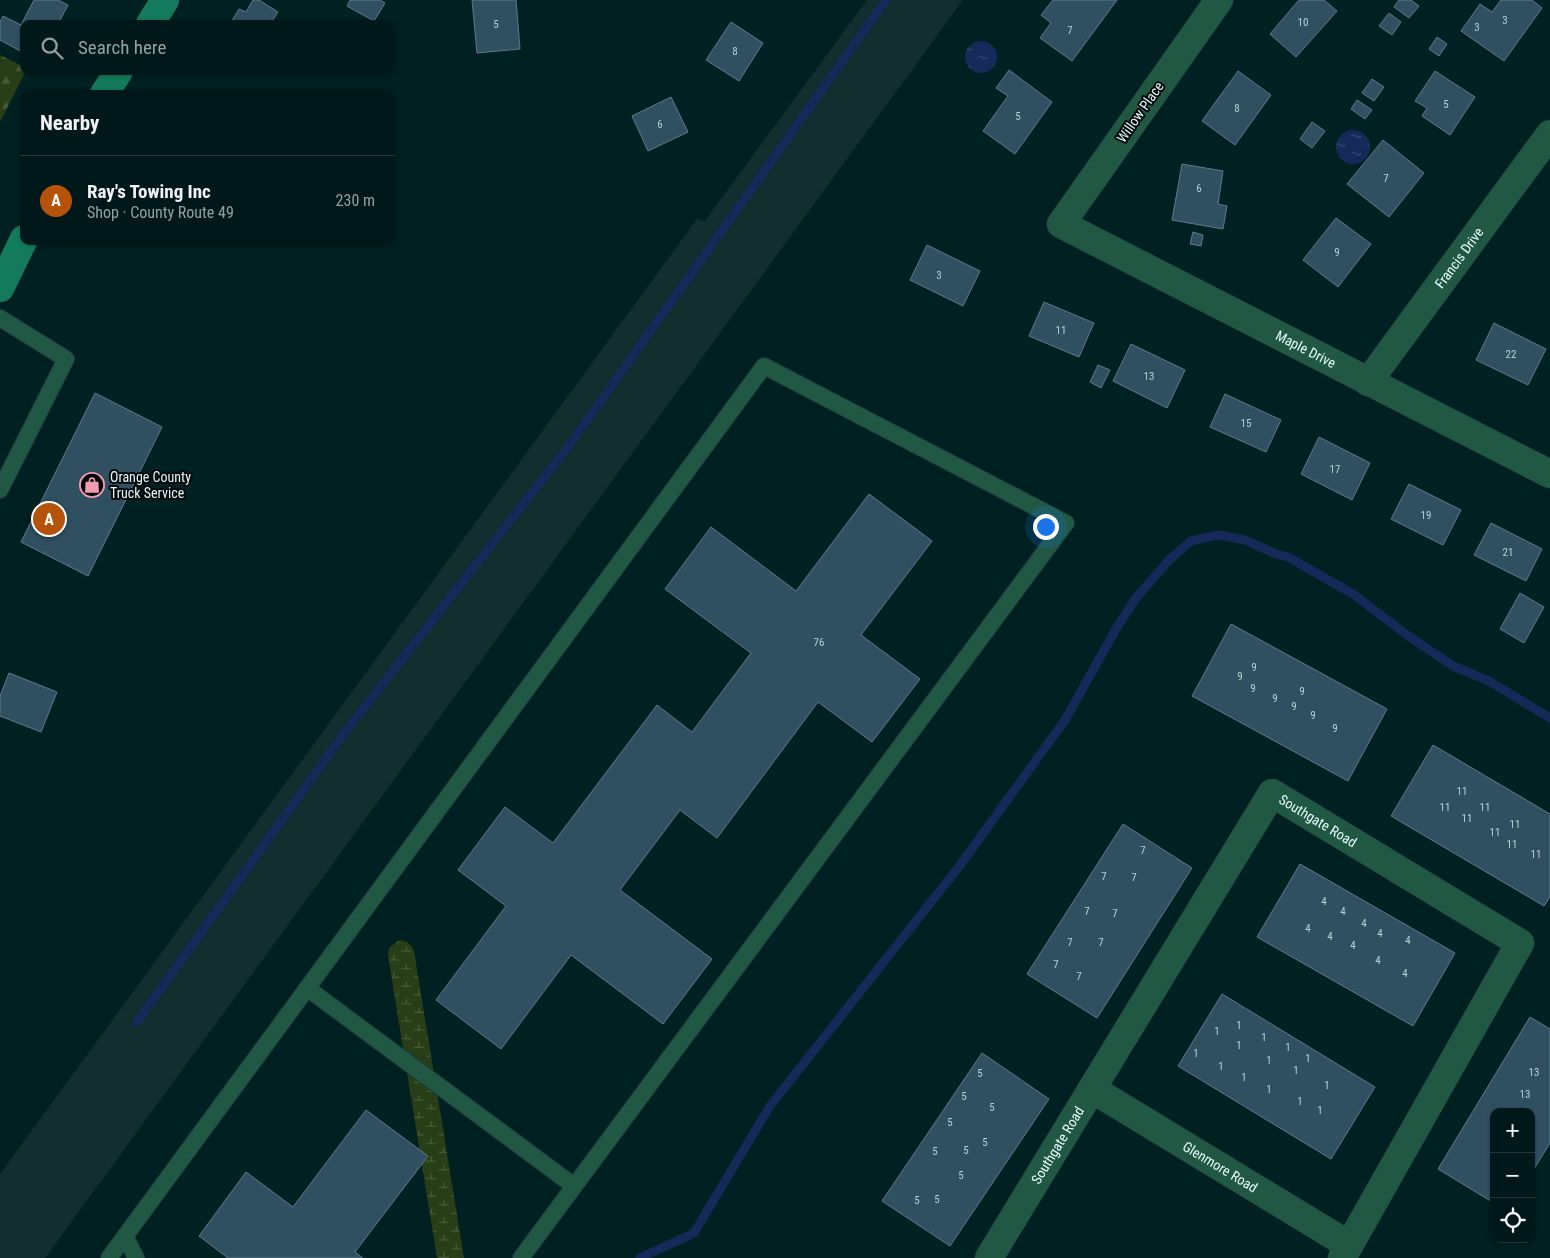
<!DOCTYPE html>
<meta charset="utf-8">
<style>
:root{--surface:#001819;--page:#0e2526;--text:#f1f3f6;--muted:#95a0a2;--line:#223738;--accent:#b45309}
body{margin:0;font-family:"Roboto Condensed",sans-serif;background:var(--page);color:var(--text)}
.controls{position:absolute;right:15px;bottom:15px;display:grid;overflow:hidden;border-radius:10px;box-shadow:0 1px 4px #0004}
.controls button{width:45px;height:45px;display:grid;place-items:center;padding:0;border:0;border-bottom:1px solid var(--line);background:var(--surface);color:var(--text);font:25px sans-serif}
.you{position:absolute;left:1045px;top:526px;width:18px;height:18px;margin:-12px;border:4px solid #fff;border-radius:50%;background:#1a73e8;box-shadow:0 0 0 8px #1a73e833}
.badge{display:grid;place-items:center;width:32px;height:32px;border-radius:50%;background:var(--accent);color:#fff;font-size:16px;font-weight:700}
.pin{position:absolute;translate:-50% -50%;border:2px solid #fff;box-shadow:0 1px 5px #0006}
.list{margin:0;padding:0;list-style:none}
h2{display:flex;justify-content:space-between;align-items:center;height:65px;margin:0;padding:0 20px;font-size:21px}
h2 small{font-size:16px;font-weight:400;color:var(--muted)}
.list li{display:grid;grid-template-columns:32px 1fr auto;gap:15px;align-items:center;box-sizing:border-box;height:90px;padding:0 20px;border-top:1px solid var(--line)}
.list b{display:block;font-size:19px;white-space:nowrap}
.list p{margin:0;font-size:16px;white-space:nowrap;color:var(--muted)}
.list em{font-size:16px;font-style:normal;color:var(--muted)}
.icon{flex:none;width:28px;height:28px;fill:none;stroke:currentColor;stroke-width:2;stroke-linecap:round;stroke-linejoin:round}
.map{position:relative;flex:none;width:1550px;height:1258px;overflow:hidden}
.search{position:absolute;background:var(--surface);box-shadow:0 1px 4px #0004;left:20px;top:20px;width:375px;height:55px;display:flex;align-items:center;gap:12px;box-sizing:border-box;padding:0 18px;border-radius:10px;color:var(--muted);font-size:19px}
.panel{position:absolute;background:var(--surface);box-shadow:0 1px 4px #0004;left:20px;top:90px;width:375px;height:155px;border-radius:10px}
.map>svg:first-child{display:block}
.built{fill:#122e2f}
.forest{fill:url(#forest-firs)}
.wetland{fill:url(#wetland-marsh)}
.water{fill:url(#water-ripples)}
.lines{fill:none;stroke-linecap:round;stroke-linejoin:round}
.stream{stroke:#162a5a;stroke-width:9}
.building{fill:#305061;stroke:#5a7c8d}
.lane-casing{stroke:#1b3a3b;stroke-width:18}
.street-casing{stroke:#1b3a3b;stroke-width:29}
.secondary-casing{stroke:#1b3a3b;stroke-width:29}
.lane{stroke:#215844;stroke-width:16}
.street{stroke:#215844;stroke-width:28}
.secondary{stroke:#137b5b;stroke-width:28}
.labels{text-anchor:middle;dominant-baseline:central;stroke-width:4;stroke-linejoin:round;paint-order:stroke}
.number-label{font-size:11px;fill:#b7d0d4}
.street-label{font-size:14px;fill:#e4fafb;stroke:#000809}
.poi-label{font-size:14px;fill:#e4fafb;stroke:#000809;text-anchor:start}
</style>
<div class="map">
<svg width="1550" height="1258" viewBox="0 0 1550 1258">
<defs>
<pattern id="forest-firs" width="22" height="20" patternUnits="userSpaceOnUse" patternTransform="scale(1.25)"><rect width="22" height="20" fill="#283e16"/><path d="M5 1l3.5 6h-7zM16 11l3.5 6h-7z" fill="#475b39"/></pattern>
<pattern id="wetland-marsh" width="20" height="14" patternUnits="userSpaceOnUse" patternTransform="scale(1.25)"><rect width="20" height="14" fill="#283e16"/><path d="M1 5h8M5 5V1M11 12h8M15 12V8" fill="none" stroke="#475b39"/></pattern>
<pattern id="water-ripples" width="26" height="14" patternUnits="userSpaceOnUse" patternTransform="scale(1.25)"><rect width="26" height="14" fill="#162a5a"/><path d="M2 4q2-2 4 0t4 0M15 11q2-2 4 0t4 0" fill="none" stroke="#384a73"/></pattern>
</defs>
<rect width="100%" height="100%" fill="#002021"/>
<path class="built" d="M867 0H963L45 1258H0V1174L697 219 704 222Z"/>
<path class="forest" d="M0 55 24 67V71H26L0 122Z"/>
<path class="wetland" d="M399 940C407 941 411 944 414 951L464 1258H437L388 955 389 948Z"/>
<path class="water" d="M965 57a16 16 0 1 1 32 0a16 16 0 1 1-32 0Z
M1336 147a17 17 0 1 1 34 0a17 17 0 1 1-34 0Z"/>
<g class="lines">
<path class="stream" d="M137 1022 343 735 571 443 886 0
M640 1258 694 1233 770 1106 961 864 1065 720 1116 629 1136 598 1169 560 1191 541 1218 535 1245 540 1276 554 1288 557 1353 594 1407 635 1453 666 1489 681 1550 718"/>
</g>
<path class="building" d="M34 0H58L68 5 58 24H24V53L0 40V22L3 16 21 25Z
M253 0H259L278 12 270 24H230L239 9 246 12Z
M350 0H380L385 3 374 21 347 6Z
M472 0H516L520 49 477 53Z
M1053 0H1117L1072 61 1040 38 1051 23 1041 15Z
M1299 0H1324L1337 11 1296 57 1270 34Z
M1399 0H1411L1419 6 1409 18 1394 7Z
M1501 0H1532L1542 8 1504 61 1461 31 1480 4 1492 12Z
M1389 13 1401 22 1392 35 1379 26Z
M731 22 763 43 739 81 706 60Z
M1437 37 1447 44 1439 56 1429 49Z
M1009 70 1052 102 1015 154 983 131 1008 96 996 88Z
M1238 71 1271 95 1235 145 1202 121Z
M1435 71 1475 97 1450 135 1422 116 1427 108 1415 101Z
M1372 79 1384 87 1374 101 1362 93Z
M671 97 688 132 648 151 632 116Z
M1357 100 1372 110 1365 119 1351 109Z
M1312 122 1325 131 1312 148 1300 139Z
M1383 140 1424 173 1389 217 1347 184Z
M1182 164 1223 171 1218 204 1227 206 1223 229 1172 220Z
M1336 218 1371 244 1338 287 1303 260Z
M1193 232 1203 235 1201 246 1190 244Z
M927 245 980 271 963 306 910 280Z
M1044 302 1094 323 1079 357 1029 336Z
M1494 323 1546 349 1528 385 1476 360Z
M1131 344 1185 370 1167 408 1113 381Z
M1098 365 1110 370 1101 388 1090 382Z
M95 393 162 427 88 576 21 542Z
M1225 394 1281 420 1266 452 1210 427Z
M1319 437 1370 463 1352 500 1301 474Z
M1409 484 1461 510 1443 545 1391 519Z
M869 494 932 541 861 635 920 679 872 742 818 702 717 838 680 810 620 890 712 959 663 1024 571 955 501 1049 436 1000 506 906 458 870 505 807 553 843 657 705 692 732 751 653 665 589 711 527 796 591Z
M1491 523 1542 549 1526 581 1474 555Z
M1520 593 1544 607 1524 643 1500 629Z
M1231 624 1387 709 1348 781 1192 696Z
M9 673 57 692 41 732 0 716V696Z
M1433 745 1550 814V897L1544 906 1391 816Z
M1123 824 1192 868 1097 1018 1027 974Z
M1300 864 1455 953 1413 1026 1257 937Z
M1222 994 1375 1087 1331 1159 1178 1066Z
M1530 1017 1550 1029V1143L1531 1174V1112H1494V1203L1438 1169Z
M982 1053 1049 1099 950 1246 882 1201Z
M366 1110 428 1156 355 1252 363 1258H228L199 1236 246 1172 293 1207Z"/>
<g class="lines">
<defs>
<path id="lane" d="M0 318 66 359 0 490
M307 988 574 1186
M125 1236 136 1258
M109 1258 764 366 1066 523 521 1258"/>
<g id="street">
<path id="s1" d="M1219 0 1061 224 1550 474"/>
<path id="s2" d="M1368 382 1550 134"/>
<path id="s3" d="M1092 1089 1349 1245"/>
<path id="s4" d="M989 1258 1272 793 1520 943 1342 1258"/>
</g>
<path id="secondary" d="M150 24 165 0
M104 94 119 71
M0 288 24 239"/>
</defs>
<use href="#lane" class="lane-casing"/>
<use href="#street" class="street-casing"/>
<use href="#secondary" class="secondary-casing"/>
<use href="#lane" class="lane"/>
<use href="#street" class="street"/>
<use href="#secondary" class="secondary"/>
</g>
<defs>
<symbol id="shop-ring" viewBox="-11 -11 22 22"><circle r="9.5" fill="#000809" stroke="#f19ab1" stroke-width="1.5"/><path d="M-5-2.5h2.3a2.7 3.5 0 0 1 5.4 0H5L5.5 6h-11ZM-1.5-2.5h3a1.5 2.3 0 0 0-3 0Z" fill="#f19ab1"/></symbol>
</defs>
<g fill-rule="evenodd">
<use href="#shop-ring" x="78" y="471" width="28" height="28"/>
</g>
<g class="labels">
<g class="number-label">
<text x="1505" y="20">3</text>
<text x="1303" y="22">10</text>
<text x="496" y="24">5</text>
<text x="1477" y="27">3</text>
<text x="1070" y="30">7</text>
<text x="735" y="51">8</text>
<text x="1446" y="104">5</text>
<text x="1237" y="108">8</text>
<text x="1018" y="116">5</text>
<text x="660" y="124">6</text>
<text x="1386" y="178">7</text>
<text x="1199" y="188">6</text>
<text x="1337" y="252">9</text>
<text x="939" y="275">3</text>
<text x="1061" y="330">11</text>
<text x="1511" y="354">22</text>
<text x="1149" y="376">13</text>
<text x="1246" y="423">15</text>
<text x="1335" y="469">17</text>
<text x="1426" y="515">19</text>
<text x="1508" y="552">21</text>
<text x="819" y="642">76</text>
<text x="1254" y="667">9</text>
<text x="1240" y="676">9</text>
<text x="1253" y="688">9</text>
<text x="1302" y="691">9</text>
<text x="1275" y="698">9</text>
<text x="1294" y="706">9</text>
<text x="1313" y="715">9</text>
<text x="1335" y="728">9</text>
<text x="1462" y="791">11</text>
<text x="1445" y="807">11</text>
<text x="1485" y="807">11</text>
<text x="1467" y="818">11</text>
<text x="1515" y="824">11</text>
<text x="1495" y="832">11</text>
<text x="1512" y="844">11</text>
<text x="1143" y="850">7</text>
<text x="1536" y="854">11</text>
<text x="1104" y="876">7</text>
<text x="1134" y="877">7</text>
<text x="1324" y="901">4</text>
<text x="1087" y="911">7</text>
<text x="1343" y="911">4</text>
<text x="1115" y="913">7</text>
<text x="1364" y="923">4</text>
<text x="1308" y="928">4</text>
<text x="1380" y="933">4</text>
<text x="1330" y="936">4</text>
<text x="1408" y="940">4</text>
<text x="1070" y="942">7</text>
<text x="1101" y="942">7</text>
<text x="1353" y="945">4</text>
<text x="1378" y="960">4</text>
<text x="1056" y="964">7</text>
<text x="1405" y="973">4</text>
<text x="1079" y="976">7</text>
<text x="1239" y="1025">1</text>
<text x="1217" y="1031">1</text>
<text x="1264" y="1037">1</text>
<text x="1239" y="1045">1</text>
<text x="1288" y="1047">1</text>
<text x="1196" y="1053">1</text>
<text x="1308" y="1058">1</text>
<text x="1269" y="1060">1</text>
<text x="1221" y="1066">1</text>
<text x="1296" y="1070">1</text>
<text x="1534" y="1072">13</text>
<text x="980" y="1073">5</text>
<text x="1244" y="1077">1</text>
<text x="1327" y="1085">1</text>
<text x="1269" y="1089">1</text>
<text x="1525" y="1094">13</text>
<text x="964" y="1096">5</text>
<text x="1300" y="1101">1</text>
<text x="992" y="1107">5</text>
<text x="1320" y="1110">1</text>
<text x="950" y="1122">5</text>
<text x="985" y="1142">5</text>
<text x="966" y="1150">5</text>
<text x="935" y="1151">5</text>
<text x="961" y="1175">5</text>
<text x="937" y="1199">5</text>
<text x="917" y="1200">5</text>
</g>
<g class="street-label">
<text transform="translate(1140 112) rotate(-55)">Willow Place</text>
<text stroke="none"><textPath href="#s2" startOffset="154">Francis Drive</textPath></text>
<text stroke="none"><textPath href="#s1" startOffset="549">Maple Drive</textPath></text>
<text stroke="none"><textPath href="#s4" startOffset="598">Southgate Road</textPath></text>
<text stroke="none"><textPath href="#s4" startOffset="132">Southgate Road</textPath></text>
<text stroke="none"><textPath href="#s3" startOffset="150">Glenmore Road</textPath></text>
</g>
<g class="poi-label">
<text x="110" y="477">Orange County<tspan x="110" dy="16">Truck Service</tspan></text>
</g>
</g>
</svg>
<div class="controls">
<button>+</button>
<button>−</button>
<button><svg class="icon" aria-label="locate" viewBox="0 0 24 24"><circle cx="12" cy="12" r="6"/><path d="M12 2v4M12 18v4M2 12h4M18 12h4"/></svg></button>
</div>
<div class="you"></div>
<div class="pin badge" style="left:49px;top:519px">A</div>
<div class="search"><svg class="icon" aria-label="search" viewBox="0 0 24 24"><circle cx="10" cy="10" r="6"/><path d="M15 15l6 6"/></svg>Search here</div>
<section class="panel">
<h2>Nearby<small></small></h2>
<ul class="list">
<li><span class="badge">A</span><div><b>Ray's Towing Inc</b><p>Shop · County Route 49</p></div><em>230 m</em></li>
</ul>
</section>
</div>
